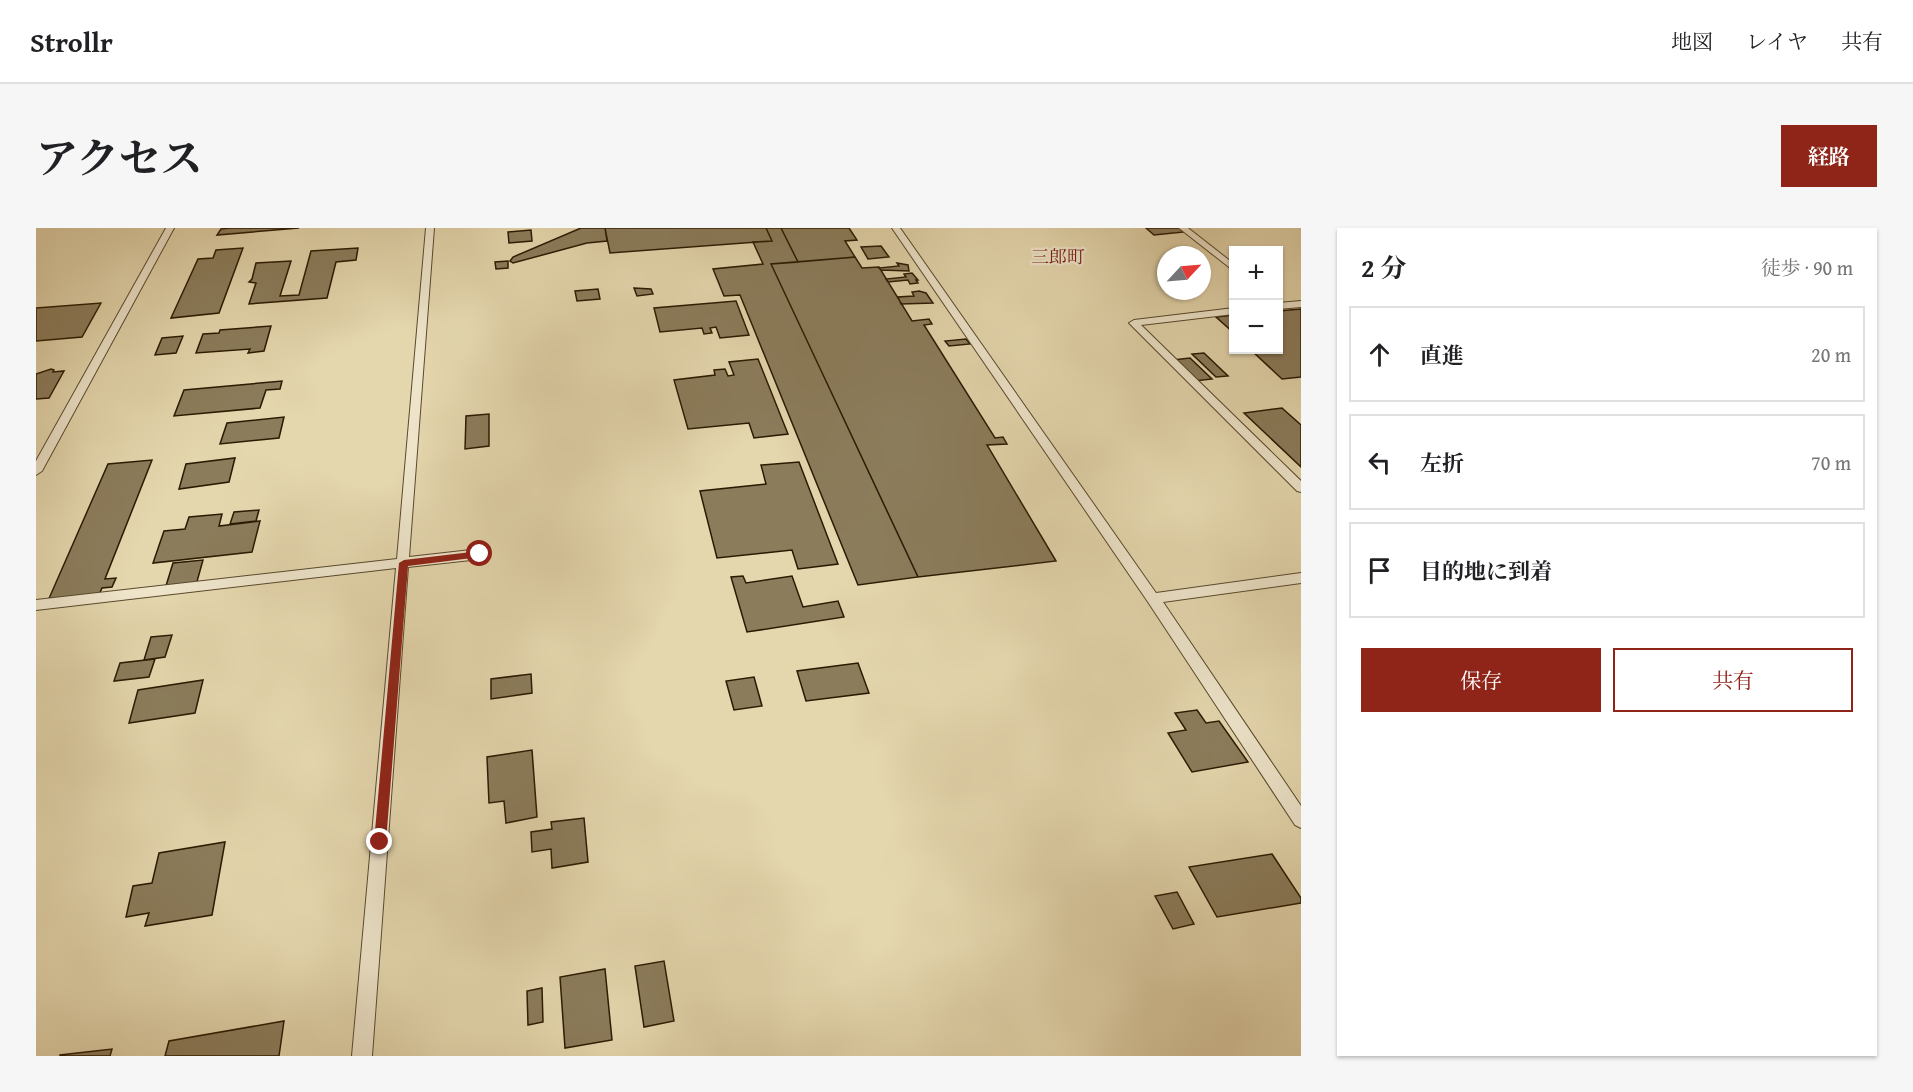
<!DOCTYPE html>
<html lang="ja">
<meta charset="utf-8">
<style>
:root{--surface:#fff;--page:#f6f6f6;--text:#202124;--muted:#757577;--line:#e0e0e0;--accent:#8f2418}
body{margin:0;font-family:"Gentium Book Plus","Noto Serif JP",serif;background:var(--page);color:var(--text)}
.controls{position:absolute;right:18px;top:18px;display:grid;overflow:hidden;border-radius:0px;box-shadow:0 2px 4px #0004}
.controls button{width:54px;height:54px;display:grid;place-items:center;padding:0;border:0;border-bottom:2px solid var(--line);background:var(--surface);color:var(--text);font:30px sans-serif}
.compass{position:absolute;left:1121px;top:18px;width:54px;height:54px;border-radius:50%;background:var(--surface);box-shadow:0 2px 4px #0004;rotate:64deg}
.stop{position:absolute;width:18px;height:18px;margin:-14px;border:4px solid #8f2418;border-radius:50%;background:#fff}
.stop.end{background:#8f2418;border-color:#fff;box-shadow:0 2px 6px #0008}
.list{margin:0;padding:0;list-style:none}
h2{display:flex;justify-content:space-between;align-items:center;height:78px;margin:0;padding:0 24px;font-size:26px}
h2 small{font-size:20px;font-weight:400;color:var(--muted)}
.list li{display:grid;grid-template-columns:39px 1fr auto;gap:18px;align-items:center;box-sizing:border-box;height:96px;margin:0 12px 12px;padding:0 12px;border:2px solid var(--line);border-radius:0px}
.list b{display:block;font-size:22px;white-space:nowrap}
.list em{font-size:20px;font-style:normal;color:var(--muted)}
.actions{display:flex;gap:12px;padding:18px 24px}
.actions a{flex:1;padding:14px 0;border:2px solid var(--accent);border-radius:0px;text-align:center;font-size:21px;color:var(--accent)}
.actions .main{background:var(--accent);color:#fff}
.icon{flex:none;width:33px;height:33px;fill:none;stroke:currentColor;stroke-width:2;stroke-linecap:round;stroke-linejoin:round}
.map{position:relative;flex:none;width:1265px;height:828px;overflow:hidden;border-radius:0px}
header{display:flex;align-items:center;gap:36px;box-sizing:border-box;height:84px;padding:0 30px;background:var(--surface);border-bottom:2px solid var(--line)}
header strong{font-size:28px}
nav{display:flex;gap:33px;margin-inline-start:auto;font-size:21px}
.intro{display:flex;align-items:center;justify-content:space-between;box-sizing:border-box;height:144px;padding:0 36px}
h1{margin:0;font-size:42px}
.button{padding:15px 27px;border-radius:0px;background:var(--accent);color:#fff;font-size:21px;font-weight:700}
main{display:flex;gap:36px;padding:0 36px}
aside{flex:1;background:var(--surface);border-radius:0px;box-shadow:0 2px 4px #0004}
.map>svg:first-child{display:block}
.building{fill:#8b7c5b;stroke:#2b1a02;stroke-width:1.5}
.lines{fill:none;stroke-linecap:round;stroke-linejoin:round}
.lane-casing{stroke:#59492d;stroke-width:2}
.lane{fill:#ede4ca;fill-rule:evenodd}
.route{fill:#8f2418}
.labels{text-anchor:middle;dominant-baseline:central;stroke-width:4.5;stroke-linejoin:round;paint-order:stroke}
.far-quarter-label{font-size:18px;fill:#7a1f14;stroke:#ede4ca}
</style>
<header>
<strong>Strollr</strong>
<nav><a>地図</a><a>レイヤ</a><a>共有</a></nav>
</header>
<div class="intro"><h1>アクセス</h1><a class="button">経路</a></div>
<main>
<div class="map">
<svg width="1265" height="828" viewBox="0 0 1265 828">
<rect width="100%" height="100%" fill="#e4d6ad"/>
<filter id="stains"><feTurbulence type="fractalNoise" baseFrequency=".00333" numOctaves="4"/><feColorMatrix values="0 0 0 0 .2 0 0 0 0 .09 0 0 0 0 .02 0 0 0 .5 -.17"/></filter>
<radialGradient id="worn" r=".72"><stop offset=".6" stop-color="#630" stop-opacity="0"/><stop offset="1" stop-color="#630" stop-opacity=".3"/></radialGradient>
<path class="building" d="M194 0H263L181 7 185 1Z
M545 0H569L571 13 551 15 477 35 474 33 477 29Z
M569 0H730L736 13 574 25Z
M730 0H745L762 34 735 36 882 349 822 357 704 67 688 68 677 41 727 36 717 14 736 13Z
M745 0H813L821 12 809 13 819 29 762 34Z
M1110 0H1144L1148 4 1118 7Z
M495 2 496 13 473 15 472 4Z
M845 18 853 29 832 31 825 19Z
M207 20 183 85 135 90 162 31 177 30 180 22Z
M322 20 320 32 300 34 291 70 213 76 220 55 213 54 216 51 220 35 255 33 244 68 263 67 275 23Z
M819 29 826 40 843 39 876 93 893 91 896 96 888 97 959 210 967 209 971 216 951 217 1020 333 882 349 735 36Z
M472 33V40L460 41 459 34Z
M861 35 872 37 873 43 845 42 843 40 863 38Z
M876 45 882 52H880L882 55 874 56 872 52 852 54 850 51 870 49 868 46Z
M598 60 615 61 617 66 601 68Z
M562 61 564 71 541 73 539 63Z
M883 63 890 65 897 75 865 76 862 69 878 68 876 64Z
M700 73 713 107 684 110 680 99 674 100 676 105 668 106 666 100 624 104 618 80Z
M65 75 46 109 0 113V80Z
M1265 81V149L1246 151 1215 122H1242V83Z
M1198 87V105L1180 89Z
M235 98 228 123 212 125 214 121 160 125 167 106 183 105 184 102Z
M147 108 140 125 119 127 126 110Z
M930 111 934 116 913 118 909 113Z
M1168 125 1192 148 1180 149 1156 126Z
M1154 130 1176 151 1158 153 1136 132Z
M722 131 752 206 718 210 713 195 652 201 638 152 679 147 678 142 689 141 692 148 698 147 693 134Z
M15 141 18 142 17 144 28 143 13 170 0 171V146Z
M246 153 244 161 230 162 224 180 138 188 148 162Z
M1246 180 1265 197V239L1208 185Z
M453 186V218L429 221 430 188Z
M248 189 243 210 184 216 191 195Z
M199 230 193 254 143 261 150 236Z
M116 232 69 351 80 350 76 359 66 360 62 369 11 375 72 236Z
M763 234 802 336 762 341 756 322 681 330 664 263 730 256 725 237Z
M223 282 220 293 194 296 198 284Z
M186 286 183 298 224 293 216 324 117 335 128 303 149 301 153 289Z
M167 332 160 357 129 361 137 335Z
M707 348 710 355 756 348 767 379 802 373 808 389 711 404 695 349Z
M136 407 129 429 108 432 115 409Z
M119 431 113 449 78 453 84 435Z
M822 435 833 465 770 473 761 443Z
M495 446 496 465 455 471V451Z
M718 449 726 478 698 482 690 453Z
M167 452 159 485 93 495 102 462Z
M1161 482 1170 495 1183 493 1212 534 1156 544 1132 505 1150 502 1139 485Z
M496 522 501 589 470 595 468 573 453 575 451 529Z
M548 590 552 634 516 640 515 621 496 624 495 604 516 601 515 594Z
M189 614 176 687 109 698 113 685 90 689 97 658 116 655 123 625Z
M1236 626 1265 670V675L1181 689 1153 639Z
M1141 664 1158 696 1137 701 1119 668Z
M628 733 638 793 608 799 599 738Z
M569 741 576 812 529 820 524 749Z
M506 760 507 794 492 797 491 763Z
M248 793 243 828H129L133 813Z
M76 821 74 828H24V827Z"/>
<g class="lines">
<defs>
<path id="lane" d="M130 0H138L6 243 0 247V233Z
M390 0H398L373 329 444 321 450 326 444 331 372 339 336 828H316L360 340 0 382V372L361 331Z
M856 0H864L1120 365 1265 345V355L1127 374 1265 578V600L1259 597 1112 374Z
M1143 0H1152L1198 36V43Z
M1265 73V79L1242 81V75Z
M1198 80V86L1105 97 1265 253V264L1261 263 1093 95 1098 92Z"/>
</defs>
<use href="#lane" class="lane-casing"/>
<use href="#lane" class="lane"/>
</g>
<path class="route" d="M444 323 448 326 444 329 372 338 350 614 344 620 338 614 363 335 368 332Z"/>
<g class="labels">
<g class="far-quarter-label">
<text x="1022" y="28">三郎町</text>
</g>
</g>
<rect width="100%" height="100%" filter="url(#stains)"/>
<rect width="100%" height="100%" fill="url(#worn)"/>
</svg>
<div class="controls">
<button>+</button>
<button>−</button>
</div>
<svg class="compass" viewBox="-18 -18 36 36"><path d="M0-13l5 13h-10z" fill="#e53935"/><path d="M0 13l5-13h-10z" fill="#757577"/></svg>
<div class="stop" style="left:444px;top:326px"></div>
<div class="stop end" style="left:344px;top:614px"></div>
</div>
<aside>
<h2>2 分<small>徒歩 · 90 m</small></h2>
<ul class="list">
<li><svg class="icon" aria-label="ahead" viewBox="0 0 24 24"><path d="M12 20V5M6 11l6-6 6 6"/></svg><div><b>直進</b></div><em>20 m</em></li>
<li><svg class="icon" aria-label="left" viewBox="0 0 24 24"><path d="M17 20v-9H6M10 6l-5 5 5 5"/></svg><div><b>左折</b></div><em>70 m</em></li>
<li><svg class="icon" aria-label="arrive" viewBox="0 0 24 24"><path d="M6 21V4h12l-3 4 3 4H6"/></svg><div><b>目的地に到着</b></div></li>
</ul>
<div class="actions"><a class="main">保存</a><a>共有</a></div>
</aside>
</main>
